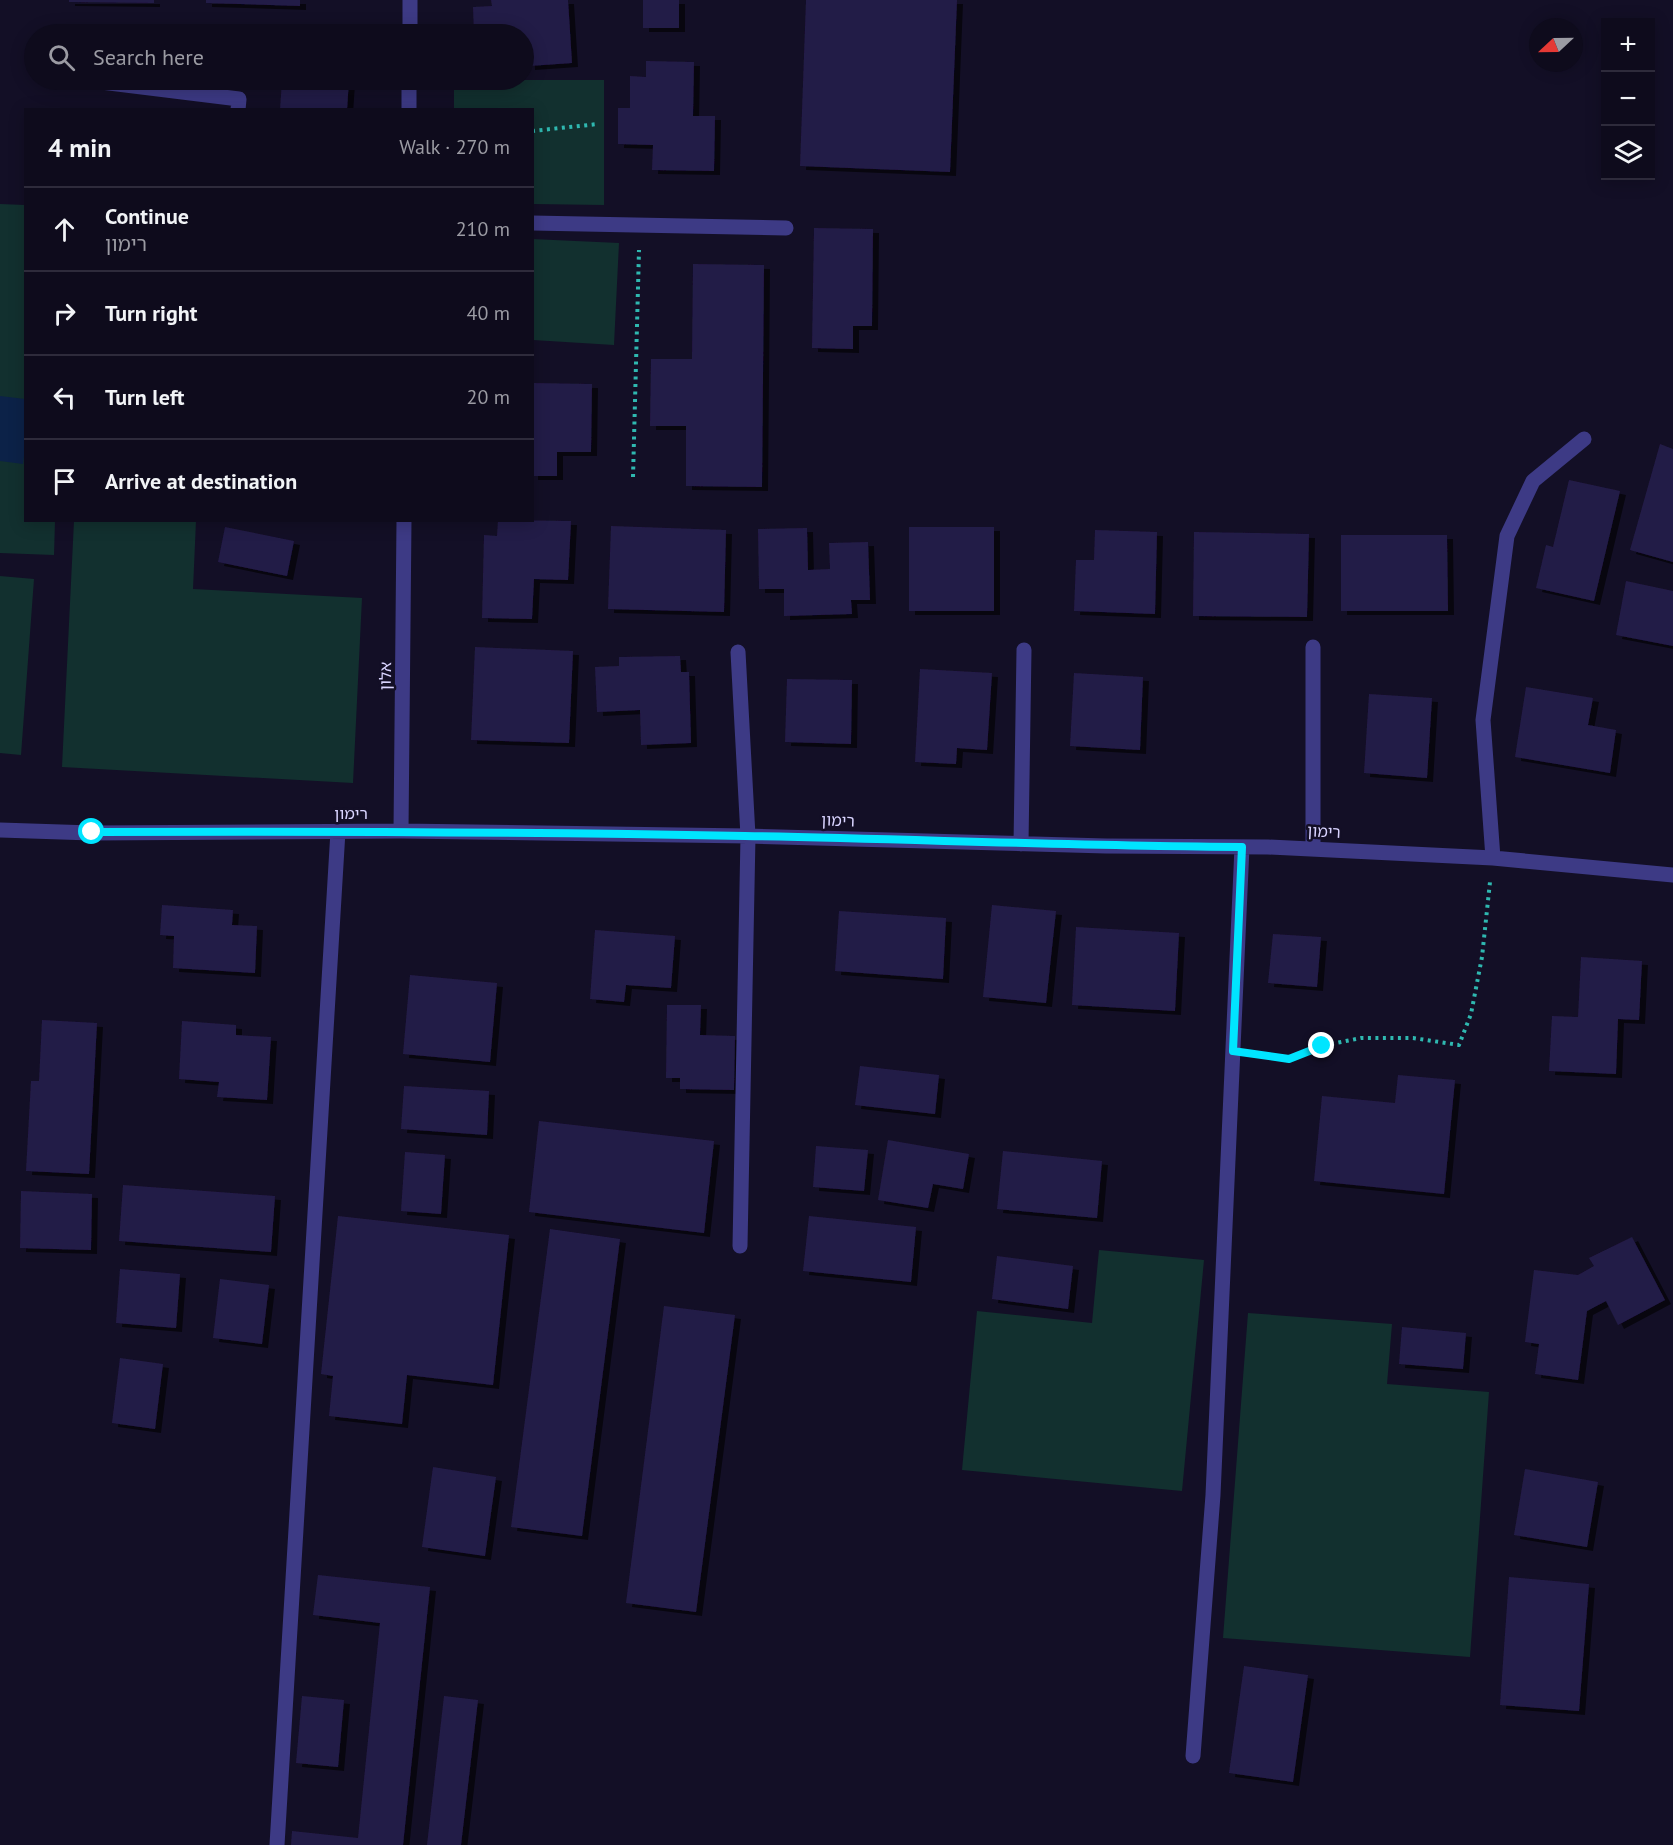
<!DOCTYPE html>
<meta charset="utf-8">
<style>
:root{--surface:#0e0b1c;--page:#171425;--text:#f1f3f6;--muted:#9b9ba3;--line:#2e2b3b}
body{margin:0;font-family:"PT Sans","Noto Sans Hebrew",sans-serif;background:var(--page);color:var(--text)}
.controls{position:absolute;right:18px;top:18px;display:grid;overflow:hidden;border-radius:0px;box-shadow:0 3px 15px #0003}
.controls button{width:54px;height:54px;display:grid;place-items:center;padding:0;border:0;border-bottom:2px solid var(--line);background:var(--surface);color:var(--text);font:30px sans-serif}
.compass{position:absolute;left:1529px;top:18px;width:54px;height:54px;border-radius:50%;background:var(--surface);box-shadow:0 3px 15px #0003;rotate:248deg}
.stop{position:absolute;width:18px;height:18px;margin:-14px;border:4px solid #00e5ff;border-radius:50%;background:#fff}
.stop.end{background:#00e5ff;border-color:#fff;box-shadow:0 2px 6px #0008}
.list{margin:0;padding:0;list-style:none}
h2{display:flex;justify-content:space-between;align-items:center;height:78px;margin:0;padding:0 24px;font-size:26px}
h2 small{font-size:20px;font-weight:400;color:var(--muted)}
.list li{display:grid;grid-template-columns:39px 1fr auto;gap:18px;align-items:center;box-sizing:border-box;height:84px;padding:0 24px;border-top:2px solid var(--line)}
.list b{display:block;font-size:22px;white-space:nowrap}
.list p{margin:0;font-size:20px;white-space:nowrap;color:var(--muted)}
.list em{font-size:20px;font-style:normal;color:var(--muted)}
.icon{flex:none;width:33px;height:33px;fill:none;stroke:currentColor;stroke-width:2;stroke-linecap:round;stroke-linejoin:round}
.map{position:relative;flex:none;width:1673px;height:1845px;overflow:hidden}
.search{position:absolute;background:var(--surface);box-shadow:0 3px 15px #0003;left:24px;top:24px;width:510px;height:66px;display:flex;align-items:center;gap:15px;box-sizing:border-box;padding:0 21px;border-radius:33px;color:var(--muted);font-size:22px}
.panel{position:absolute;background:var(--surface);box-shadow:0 3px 15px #0003;left:24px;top:108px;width:510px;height:414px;border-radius:0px}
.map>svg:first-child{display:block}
.green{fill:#12302f}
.water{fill:#0c2248}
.building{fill:#241b47;filter:url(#shadow)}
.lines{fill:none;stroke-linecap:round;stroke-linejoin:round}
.path{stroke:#2fb8b0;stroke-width:4;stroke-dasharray:3 4.5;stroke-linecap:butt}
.minor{stroke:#3d3a85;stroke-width:15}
.route{stroke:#00e5ff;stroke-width:8}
.labels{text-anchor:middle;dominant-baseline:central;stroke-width:5;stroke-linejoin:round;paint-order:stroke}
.street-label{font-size:16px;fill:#d9d4ff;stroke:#130f26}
</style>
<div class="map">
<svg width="1673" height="1845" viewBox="0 0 1673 1845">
<defs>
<filter id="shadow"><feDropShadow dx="6" dy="4" stdDeviation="0" flood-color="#0009"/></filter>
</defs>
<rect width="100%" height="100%" fill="#130f26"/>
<path class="green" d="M454 80H604V205L533 204 532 110 454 109Z
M0 204 25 205 26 520 55 521 54 555 0 553Z
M532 239 619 243 614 345 533 340Z
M74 521H196L193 589 362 598 353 783 62 767Z
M0 576 34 579 21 755 0 753Z
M1099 1250 1204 1260 1182 1491 962 1470 977 1311 1092 1323Z
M1248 1313 1392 1324 1387 1384 1489 1392 1470 1657 1223 1638Z"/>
<path class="water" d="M0 396 25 399 26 440 23 464 0 461Z"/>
<path class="building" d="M69 0H154V3L69 2Z
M206 0H300V6L206 3Z
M491 0H568L572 63 529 66 528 39 524 40V34H474L473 7 492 6Z
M643 0H679V28H643Z
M806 0H957L950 172 800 166Z
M646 61 694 62 693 116H715L714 171 652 170 653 145 618 144V108H630V76L646 77Z
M282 80H349L347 110H280Z
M814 228 873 229 872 326H853V349L812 348Z
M693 264 764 265 762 487 686 486V426H650L651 359H692Z
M532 383 592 384 591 452H557V476H532Z
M1660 444 1673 449V562L1630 550Z
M1569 480 1620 491 1594 601 1536 588 1546 545 1553 547Z
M498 520 571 521 568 580 534 579 532 619 482 618 484 535 497 536Z
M611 526 726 530 724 612 608 609Z
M225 527 294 541 287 576 218 562Z
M909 527H994V611H909Z
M807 528 808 570 830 569 829 543 868 542 870 600H851L852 614 784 616V589H759L758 529Z
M1095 530 1157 532 1155 614 1074 611 1076 560H1094Z
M1194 532 1309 534 1307 617 1193 616Z
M1341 535H1447L1448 611H1341Z
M1626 581 1673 591V646L1616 635Z
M475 647 573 651 569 743 471 740Z
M680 656 681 672H689L691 743 641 745 640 710 597 712 595 667 619 666V657Z
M920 669 992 673 987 750 957 748 956 764 915 762Z
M1074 673 1143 677 1140 750 1070 746Z
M787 679 852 680 851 744 785 742Z
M1526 687 1593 698 1588 725 1616 730 1610 773 1515 757Z
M1369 694 1432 698 1427 778 1364 773Z
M162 905 233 910 232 925 257 926 255 973 173 968 174 936 160 935Z
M992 905 1056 911 1046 1003 983 997Z
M839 911 946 918 943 979 835 971Z
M1076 927 1179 933 1175 1011 1072 1005Z
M595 930 675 936 671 988 626 985 624 1002 590 999Z
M1273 934 1321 937 1317 987 1268 983Z
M1581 957 1642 961 1639 1020 1618 1019 1616 1074 1549 1071 1552 1016 1578 1017Z
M410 975 497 983 490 1062 403 1054Z
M667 1005H701L700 1035 735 1036 734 1090 680 1089V1078H666Z
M42 1020 97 1023 89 1174 26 1171 31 1081H39Z
M182 1021 236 1025V1035L271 1037 267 1100 217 1097 219 1082 179 1079Z
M860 1066 939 1075 935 1114 855 1105Z
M1398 1075 1455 1080 1444 1194 1314 1181 1322 1096 1395 1103Z
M404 1086 489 1091 487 1135 401 1129Z
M539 1121 714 1141 704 1233 529 1212Z
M888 1140 969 1154 963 1189 933 1184 928 1208 878 1200Z
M816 1146 868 1150 864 1191 813 1187Z
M1003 1151 1102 1161 1097 1218 997 1209Z
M405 1152 445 1155 441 1214 401 1211Z
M123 1185 275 1196 271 1252 119 1241Z
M21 1191 92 1194 91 1250 20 1248Z
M338 1216 509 1235 493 1385 407 1375 402 1424 329 1416 333 1376 321 1374Z
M809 1216 916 1227 911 1282 803 1271Z
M550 1229 620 1239 582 1536 511 1527Z
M1632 1237 1665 1300 1618 1325 1606 1301 1587 1311 1578 1380 1535 1374 1539 1344 1525 1342 1534 1270 1578 1275 1594 1266 1589 1258Z
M997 1256 1073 1266 1068 1309 992 1299Z
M120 1269 180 1274 176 1328 116 1323Z
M220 1279 269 1285 262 1344 213 1338Z
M664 1306 735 1315 696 1612 626 1603Z
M1402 1327 1466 1333 1463 1369 1399 1364Z
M120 1358 163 1364 155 1429 112 1423Z
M433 1467 496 1477 485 1556 422 1547Z
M1525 1469 1598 1482 1587 1547 1514 1535Z
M318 1575 430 1587 403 1845H291L292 1831 358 1838 380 1623 313 1615Z
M1509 1577 1589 1584 1579 1711 1500 1705Z
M1244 1666 1308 1675 1293 1782 1229 1773Z
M302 1696 344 1700 338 1767 296 1763Z
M444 1696 478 1700 461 1845H427Z"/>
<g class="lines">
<path class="path" d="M532 131 598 124
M633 477 639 250
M1259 1055 1289 1059 1321 1046 1361 1038H1413L1459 1045 1471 1014 1482 957 1490 882"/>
<path class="minor" d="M410 34V0
M85 80 239 99 238 110
M409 110V80
M532 223 786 228
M1313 647V849
M738 652 748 836 740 1246
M0 830 92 833 401 831 748 836 1106 846 1268 847 1493 858 1673 875
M401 831 404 520
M1021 844 1024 650
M1493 858 1483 720 1507 536 1533 481 1584 439
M1193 1756 1213 1495 1242 847
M277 1845 338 831"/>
</g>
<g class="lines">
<path class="route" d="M92 832C310 831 528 832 745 836 911 839 1076 846 1242 847L1233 1051 1289 1059 1322 1046"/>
</g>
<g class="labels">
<g class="street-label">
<text transform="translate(385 676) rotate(-89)">אלון</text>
<text x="351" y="813">רימון</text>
<text transform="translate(838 820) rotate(2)">רימון</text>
<text transform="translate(1324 831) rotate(3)">רימון</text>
</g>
</g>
</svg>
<div class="controls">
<button>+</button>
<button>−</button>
<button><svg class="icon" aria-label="layers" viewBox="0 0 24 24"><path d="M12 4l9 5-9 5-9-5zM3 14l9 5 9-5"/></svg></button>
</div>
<svg class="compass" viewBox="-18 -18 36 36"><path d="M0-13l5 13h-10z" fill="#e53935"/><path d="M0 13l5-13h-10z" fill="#9b9ba3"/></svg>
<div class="stop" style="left:92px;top:832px"></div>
<div class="stop end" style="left:1322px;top:1046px"></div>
<div class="search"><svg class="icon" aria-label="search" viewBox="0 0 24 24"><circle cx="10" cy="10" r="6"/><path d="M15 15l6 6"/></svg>Search here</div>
<section class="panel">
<h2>4 min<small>Walk · 270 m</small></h2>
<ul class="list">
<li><svg class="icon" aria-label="ahead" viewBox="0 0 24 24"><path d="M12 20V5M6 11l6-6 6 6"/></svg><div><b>Continue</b><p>רימון</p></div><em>210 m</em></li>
<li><svg class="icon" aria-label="right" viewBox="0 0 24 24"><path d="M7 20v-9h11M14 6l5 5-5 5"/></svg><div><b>Turn right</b></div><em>40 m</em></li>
<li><svg class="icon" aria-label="left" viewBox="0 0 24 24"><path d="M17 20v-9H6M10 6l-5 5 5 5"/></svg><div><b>Turn left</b></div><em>20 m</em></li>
<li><svg class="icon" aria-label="arrive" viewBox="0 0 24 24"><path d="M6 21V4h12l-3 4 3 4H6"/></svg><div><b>Arrive at destination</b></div></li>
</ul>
</section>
</div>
